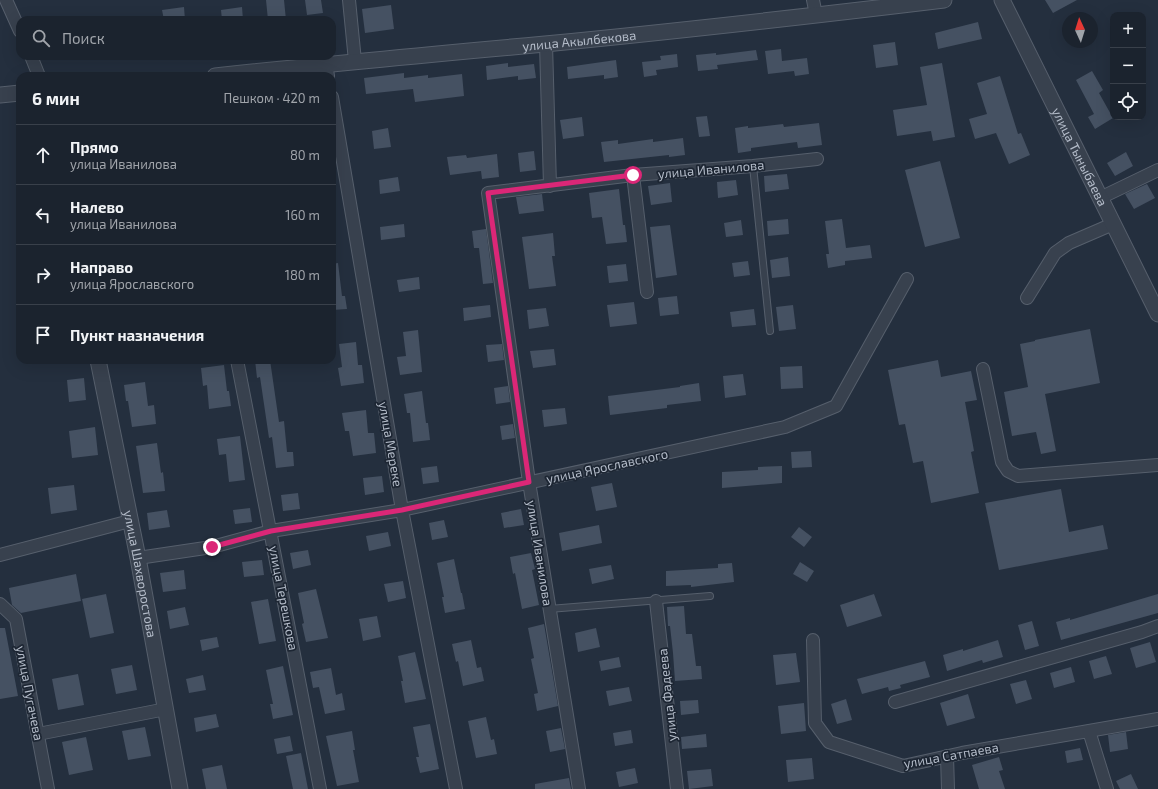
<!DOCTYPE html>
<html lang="ru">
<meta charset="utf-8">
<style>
:root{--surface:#1b232e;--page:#282f3a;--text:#f1f3f6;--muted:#a0a4aa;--line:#39404a}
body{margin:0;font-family:"Exo 2",sans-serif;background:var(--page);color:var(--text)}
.controls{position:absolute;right:12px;top:12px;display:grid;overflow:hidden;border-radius:8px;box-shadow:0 4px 16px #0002}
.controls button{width:36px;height:36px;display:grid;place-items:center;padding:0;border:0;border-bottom:1px solid var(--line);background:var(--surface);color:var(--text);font:20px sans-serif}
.compass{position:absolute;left:1062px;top:12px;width:36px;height:36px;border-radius:50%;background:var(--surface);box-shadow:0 4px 16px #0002;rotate:356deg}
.stop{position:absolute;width:12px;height:12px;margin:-9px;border:3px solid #db2777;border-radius:50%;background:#fff}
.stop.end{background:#db2777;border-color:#fff;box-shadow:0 1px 4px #0008}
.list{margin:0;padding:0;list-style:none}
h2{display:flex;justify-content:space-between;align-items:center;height:52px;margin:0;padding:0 16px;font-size:17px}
h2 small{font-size:13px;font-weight:400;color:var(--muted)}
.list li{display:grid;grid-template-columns:26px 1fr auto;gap:12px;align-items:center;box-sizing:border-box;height:60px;padding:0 16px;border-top:1px solid var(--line)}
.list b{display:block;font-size:15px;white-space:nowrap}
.list p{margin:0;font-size:13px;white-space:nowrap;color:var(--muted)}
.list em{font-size:13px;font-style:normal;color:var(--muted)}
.icon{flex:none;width:22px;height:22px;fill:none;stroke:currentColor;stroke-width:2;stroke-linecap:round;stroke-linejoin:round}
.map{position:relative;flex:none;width:1158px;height:789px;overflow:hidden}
.search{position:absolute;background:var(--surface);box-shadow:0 4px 16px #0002;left:16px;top:16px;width:320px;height:44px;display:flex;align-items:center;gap:10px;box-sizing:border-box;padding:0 14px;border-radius:12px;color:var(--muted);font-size:15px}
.panel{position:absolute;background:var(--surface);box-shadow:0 4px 16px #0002;left:16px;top:72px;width:320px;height:292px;border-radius:12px}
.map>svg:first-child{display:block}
.building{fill:#455162}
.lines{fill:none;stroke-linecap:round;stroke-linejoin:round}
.service-casing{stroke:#565f6c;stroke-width:8}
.minor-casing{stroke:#565f6c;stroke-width:14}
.tertiary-casing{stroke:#565f6c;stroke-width:17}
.service{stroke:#38414e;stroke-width:6}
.minor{stroke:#38414e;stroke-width:12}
.tertiary{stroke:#38414e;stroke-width:15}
.route{stroke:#db2777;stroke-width:5}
.labels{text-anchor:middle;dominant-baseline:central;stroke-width:3.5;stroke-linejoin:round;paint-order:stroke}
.street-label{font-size:13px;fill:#b4bcc9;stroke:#1d2633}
</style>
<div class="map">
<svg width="1158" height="789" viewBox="0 0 1158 789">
<rect width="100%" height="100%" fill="#242f3e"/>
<path class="building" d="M266 0H284L286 20H268Z
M305 0H321L323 13 307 15Z
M1045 0H1077L1053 13Z
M391 5 394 29 365 33 362 9Z
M184 7 185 20H164L162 10Z
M242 7 243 20H222L221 10Z
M978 22 982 39 938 49 935 33Z
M895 42 898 65 876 68 873 45Z
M781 49 782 61 807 58 809 74 795 76 794 71 768 74 765 51Z
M756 50 758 60 717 65 718 69 698 71 696 55 716 53V55Z
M677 54 678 67 656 70 657 75 644 77 642 62 661 60 660 56Z
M616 60 618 77 604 79V75L568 79 567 67Z
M508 63V67L534 64 536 78 518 80V76L487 80 486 66Z
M942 63 955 137 933 141 931 131 897 136 893 110 927 105 920 67Z
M1092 71 1103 90 1099 93 1113 118 1095 129 1088 117 1094 114 1076 80Z
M404 73V78L428 75V78L462 74 464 96 415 102 413 89 366 94 364 78Z
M1000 76 1018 134 1021 133 1030 155 1009 164 996 133 975 139 969 119 987 114 977 83Z
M707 116 710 136 699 137 696 117Z
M582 117 584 136 563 139 560 120Z
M819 123 822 145 798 148 797 142 751 148V151L738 153 735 128 748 126V128L783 124 784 127Z
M388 128 391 147 374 149 372 131Z
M683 138 685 155 669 157V155L604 162 601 142 618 140V144L653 139V142Z
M534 151 536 170 520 172 518 153Z
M1126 152 1133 166 1115 176 1107 163Z
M497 154 499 177 482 179 481 171 450 175 447 157 466 155 467 158Z
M940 161 960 238 925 247 905 170Z
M787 174 789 189 765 192 764 176Z
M398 177 400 191 380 194 379 180Z
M736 180 738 195 718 198 717 182Z
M670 183 672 202 651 205 648 186Z
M1147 184 1155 198 1134 209 1125 194Z
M619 189 623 225H625L627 242 606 244 602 217 592 218 589 193Z
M542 194 544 211 519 214 516 197Z
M788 219 789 234 768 236 767 221Z
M842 219 846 248 870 245 872 258 845 261V265L828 268 826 254H829L825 221Z
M741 220 743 235 726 237 724 223Z
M404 224 405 237 381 240 380 227Z
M670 225 677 275 656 278 650 227Z
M486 229 493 283 483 284 479 248H474L472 231Z
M553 233 555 256H552L556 286 529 289 522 237Z
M788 257 790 276 772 278 770 260Z
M748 261 750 275 734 277 732 263Z
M338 263 342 296H345L347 309 332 310V264Z
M626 264 628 281 609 283 607 266Z
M419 277 420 289 399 292 397 280Z
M677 296 679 314 660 316 658 298Z
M634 302 637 324 610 327 607 305Z
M490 305 491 317 464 321 463 308Z
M793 305 796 329 779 331 776 307Z
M546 308 549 326 529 329 527 310Z
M754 309 756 325 732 327 730 312Z
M1090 329 1100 383 1045 394 1056 451 1041 454 1036 432 1012 436 1004 392 1028 387 1020 344 1035 341V340Z
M418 330 422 372 400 375 397 357 406 356 403 332Z
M356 342 358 365H362L364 383 341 386 338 368 342 367 339 344Z
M502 344 504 360 488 362 486 345Z
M554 349 556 365 533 368 530 351Z
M255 360H270L279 422 284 421 287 452H293L294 466 276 468 272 437 269 438 260 377 257 378Z
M938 360 941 377 971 371 977 400 965 402 974 451 971 452 979 493 931 503 923 461 913 463 905 424 899 425 888 370Z
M224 365 227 391H229L231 406 209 409 207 385 203 386 201 368Z
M802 366 803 388 781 389 780 367Z
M743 374 746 395 725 398 723 376Z
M84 378 86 400 69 402 67 380Z
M145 382 148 406 154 405 156 424 132 427 128 401H126L124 385Z
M699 383 701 401 667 405V408L610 415 608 396 680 387V386Z
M508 386 510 402 496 404 494 388Z
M422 391 426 423H428L430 440 413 442 410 413H407L404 394Z
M565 408 567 424 544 427 542 410Z
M366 410 368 433H374L376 453 353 456 349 431H345L342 413Z
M513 424 515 438 502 440 500 426Z
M95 427 98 455 72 458 69 431Z
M240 436 245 480 229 482 226 454 219 455 217 439Z
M157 443 161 473 163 472 165 491 143 493 136 446Z
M811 451 812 467 792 468 791 452Z
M437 466 439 482 423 484 421 468Z
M782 466V483L722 488V472L758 470V467Z
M382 476 384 492 365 495 363 478Z
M612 483 617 507 596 511 591 487Z
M74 485 77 510 51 514 48 488Z
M1061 489 1069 532 1103 525 1108 549 999 570 985 503Z
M298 493 300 509 283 511 281 495Z
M250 508 252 522 235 524 233 510Z
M521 509 524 525 504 528 501 513Z
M167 510 170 527 149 530 147 513Z
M444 520 448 537 432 540 429 523Z
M599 525 602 543 562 551 559 533Z
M799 527 812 537 804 547 791 537Z
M388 532 391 546 369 551 366 536Z
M308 550 311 565 293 569 290 553Z
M531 553 535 569 532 570 539 605 522 609 515 573 513 574 510 557Z
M454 559 461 593H462L465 609 445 613 442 597H444L437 563Z
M262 560 264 575 244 577 242 562Z
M800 562 814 571 807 582 793 574Z
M732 563 734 582 691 587V585L666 586V571L718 568V564Z
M611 565 614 579 592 584 589 569Z
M184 570 186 589 163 592 160 573Z
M76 574 81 601 21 613 12 605 9 588Z
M403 581 406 598 388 602 384 584Z
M316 589 328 638 306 642 302 624 304 623 298 593Z
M106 594 114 633 90 638 82 599Z
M874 594 882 616 847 627 840 605Z
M1158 594V613L1061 640 1056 622 1070 618V620Z
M268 599 276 641 259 644 251 602Z
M684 606 686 634H692L696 666H701L702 679 675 681 673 653 670 626H668L667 607Z
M185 607 189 625 170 629 167 611Z
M377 616 381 637 363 641 359 619Z
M1032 621 1039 646 1025 650 1018 625Z
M544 624 558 706 537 711 534 694 538 693 531 659 534 658 528 628Z
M0 628H5L18 696 0 699Z
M596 628 600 647 578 652 575 633Z
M217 637 219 647 202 651 200 640Z
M471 640 477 668 481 667 484 681 463 686 458 661 456 662 452 644Z
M998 640 1003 657 983 663 982 660 947 671 943 655 963 649V651Z
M1150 642 1156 662 1136 668 1130 648Z
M415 652 426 699 405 703 401 681H403L398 656Z
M796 653 800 682 776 685 773 655Z
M1106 656 1112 674 1094 679 1089 661Z
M619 657 621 667 601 671 599 661Z
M925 661 930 677 900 685 901 688 889 691 888 687 862 694 857 679Z
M132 665 137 690 116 694 111 669Z
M283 666 293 715 273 719 270 704H273L266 670Z
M1071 667 1075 682 1054 688 1050 673Z
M331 668 336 695 342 693 345 710 325 714 319 687 313 688 310 672Z
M78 674 84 705 58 710 52 679Z
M203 675 206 690 189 693 186 679Z
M1026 680 1032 699 1016 704 1010 684Z
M629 687 632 701 609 706 606 691Z
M968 694 975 718 947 726 940 703Z
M846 699 852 720 837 724 831 704Z
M698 700 699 713 681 715 680 701Z
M804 703 806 731 781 734 778 706Z
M216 714 219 727 196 732 194 718Z
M486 717 491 740 494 739 497 754 476 758 468 721Z
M430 724 439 769 420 773 416 757H419L413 727Z
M145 727 151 756 128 760 122 731Z
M561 728 565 749 550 752 546 731Z
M631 730 633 743 615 746 613 733Z
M352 731 355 750H353L359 782 337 786 326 736Z
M1126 732 1128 749 1110 752 1108 735Z
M706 734 707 747 682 749 681 737Z
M290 736 293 751 277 754 274 739Z
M86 737 93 770 69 775 62 742Z
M1080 748 1083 760 1067 763 1065 751Z
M301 753 308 789H293L286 756Z
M999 757 1003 770 999 771 1005 789H979L972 765Z
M812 758 814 779 788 782 786 760Z
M222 765 227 789H206L202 769Z
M635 768 638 783 619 787 616 772Z
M711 769 713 786 689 789 687 771Z
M1131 774 1138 789H1120L1116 781Z
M569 778 571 789H535V784Z"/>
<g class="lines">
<defs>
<path id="service" d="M753 166 770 331
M549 609 710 596"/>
<path id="minor" d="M6 0 20 31
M349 0 355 61
M813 0 816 15
M546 44 550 186
M31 56 39 76
M326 64 328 76
M332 97 402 510 456 789
M633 175 647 292
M1100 198 1158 170
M1027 298 1055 253 1069 243 1113 224
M237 360 320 789
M983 369 1002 462 1008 471 1018 476 1158 465
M0 555 130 521
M138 558 212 547 271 531 402 510 785 427 836 406 907 279
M656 601 677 789
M0 604 16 619 48 789
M813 640 815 723 829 742 903 766 962 753 1158 719
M895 702 1142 632 1158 626
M1089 731 1107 789
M38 734 166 709
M947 756 948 789
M579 789 529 482 488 193 633 175 753 166 817 159"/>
<g id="tertiary">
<path id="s1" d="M1002 0 1158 314"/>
<path id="s2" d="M215 76C325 64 435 54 545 44 678 31 811 16 944 0"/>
<path d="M0 95 20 93"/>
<path id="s3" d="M98 360 138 558 180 789"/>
</g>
</defs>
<use href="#service" class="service-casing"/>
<use href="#minor" class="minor-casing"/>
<use href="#tertiary" class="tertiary-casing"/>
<use href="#service" class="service"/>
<use href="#minor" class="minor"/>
<use href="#tertiary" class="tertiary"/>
</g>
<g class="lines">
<path class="route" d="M212 547 271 531 402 510 529 482 488 193 633 175"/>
</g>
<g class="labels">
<g class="street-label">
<text stroke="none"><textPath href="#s2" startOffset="366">улица Акылбекова</textPath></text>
<text stroke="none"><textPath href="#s1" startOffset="175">улица Тыныбаева</textPath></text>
<text transform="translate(711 169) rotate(-5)">улица Иванилова</text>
<text transform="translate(391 444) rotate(80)">улица Мереке</text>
<text transform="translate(607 466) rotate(-12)">улица Ярославского</text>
<text transform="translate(540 553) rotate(81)">улица Иванилова</text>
<text stroke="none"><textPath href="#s3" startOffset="218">улица Шахворостова</textPath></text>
<text transform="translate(284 598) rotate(79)">улица Терешкова</text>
<text transform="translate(30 693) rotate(79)">улица Пугачева</text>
<text transform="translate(667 695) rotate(-96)">улица Фадеева</text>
<text transform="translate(951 755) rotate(-10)">улица Сатпаева</text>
</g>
</g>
</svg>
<div class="controls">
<button>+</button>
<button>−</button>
<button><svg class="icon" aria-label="locate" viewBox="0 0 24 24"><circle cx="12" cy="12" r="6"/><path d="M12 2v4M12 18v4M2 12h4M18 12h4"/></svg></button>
</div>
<svg class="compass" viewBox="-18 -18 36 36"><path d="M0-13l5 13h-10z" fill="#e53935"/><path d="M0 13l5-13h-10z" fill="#a0a4aa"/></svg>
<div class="stop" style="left:633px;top:175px"></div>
<div class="stop end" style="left:212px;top:547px"></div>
<div class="search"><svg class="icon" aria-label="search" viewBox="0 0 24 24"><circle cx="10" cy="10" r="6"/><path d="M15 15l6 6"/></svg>Поиск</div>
<section class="panel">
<h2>6 мин<small>Пешком · 420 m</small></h2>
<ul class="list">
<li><svg class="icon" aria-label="ahead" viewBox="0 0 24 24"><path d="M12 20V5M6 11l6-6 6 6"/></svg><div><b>Прямо</b><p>улица Иванилова</p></div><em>80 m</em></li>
<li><svg class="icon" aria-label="left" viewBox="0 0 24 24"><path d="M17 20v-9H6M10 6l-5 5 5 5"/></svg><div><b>Налево</b><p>улица Иванилова</p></div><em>160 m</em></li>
<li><svg class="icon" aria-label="right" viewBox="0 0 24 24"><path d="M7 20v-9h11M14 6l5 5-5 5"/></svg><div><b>Направо</b><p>улица Ярославского</p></div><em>180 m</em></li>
<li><svg class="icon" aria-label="arrive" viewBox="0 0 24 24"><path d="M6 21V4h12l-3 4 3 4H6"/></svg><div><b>Пункт назначения</b></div></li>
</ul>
</section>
</div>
